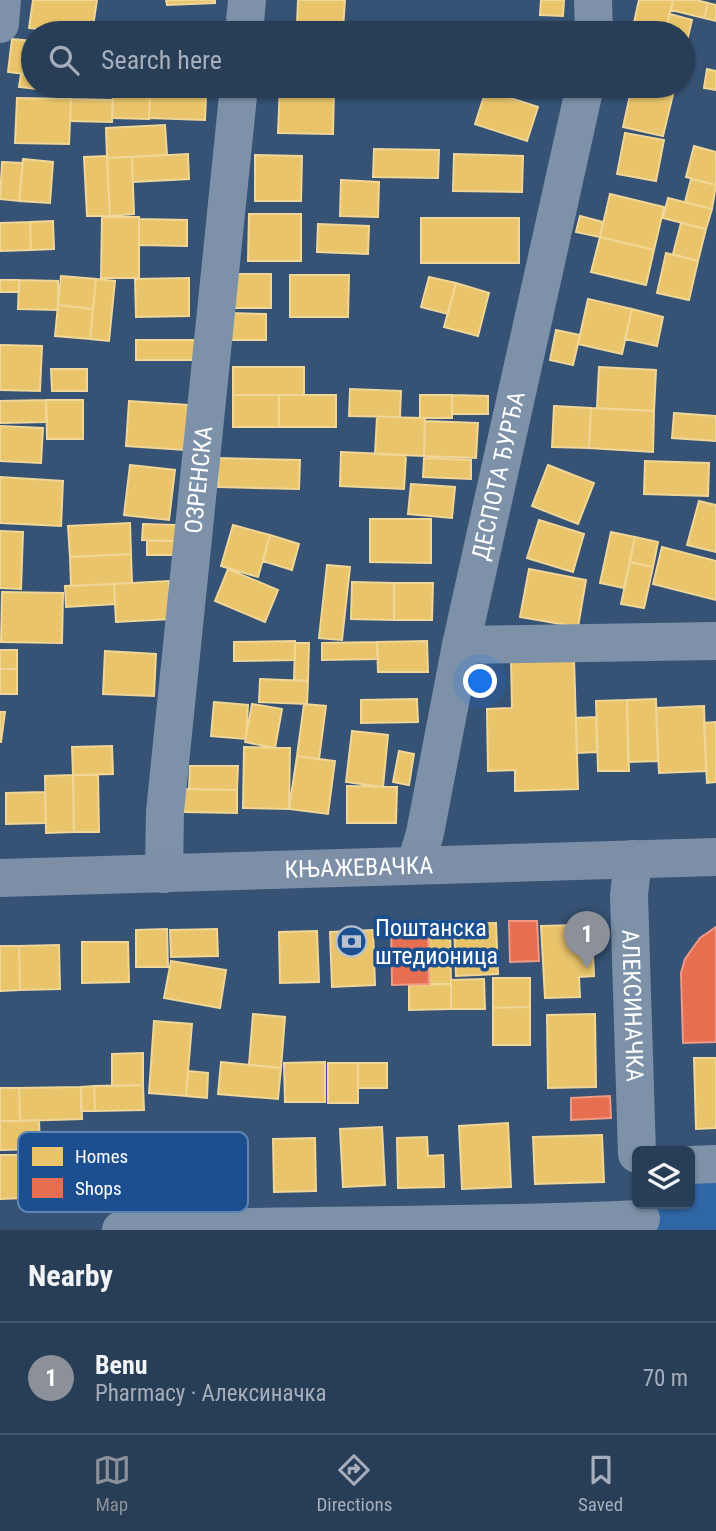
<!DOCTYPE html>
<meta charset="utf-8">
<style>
:root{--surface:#283e57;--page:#30455d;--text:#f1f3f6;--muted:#a5aeba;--line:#44576d;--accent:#8c9099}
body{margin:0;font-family:"Roboto Condensed",sans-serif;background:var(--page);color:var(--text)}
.controls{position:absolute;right:21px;bottom:21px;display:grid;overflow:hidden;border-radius:10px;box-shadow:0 2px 5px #0004}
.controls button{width:63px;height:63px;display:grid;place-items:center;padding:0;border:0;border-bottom:2px solid var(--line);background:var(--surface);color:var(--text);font:35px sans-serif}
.you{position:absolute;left:481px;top:682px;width:24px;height:24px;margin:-18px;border:5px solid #fff;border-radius:50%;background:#1a73e8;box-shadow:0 0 0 10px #1a73e833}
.badge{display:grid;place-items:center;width:46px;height:46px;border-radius:50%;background:var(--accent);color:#fff;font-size:23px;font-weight:700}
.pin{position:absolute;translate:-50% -58px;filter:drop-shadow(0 2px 4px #0008)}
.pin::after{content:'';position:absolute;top:37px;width:24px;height:21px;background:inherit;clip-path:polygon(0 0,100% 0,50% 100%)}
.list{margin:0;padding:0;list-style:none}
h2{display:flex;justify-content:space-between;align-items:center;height:91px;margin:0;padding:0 28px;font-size:30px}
h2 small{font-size:23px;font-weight:400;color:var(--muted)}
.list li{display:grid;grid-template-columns:46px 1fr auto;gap:21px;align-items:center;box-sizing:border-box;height:112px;padding:0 28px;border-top:2px solid var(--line)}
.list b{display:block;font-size:26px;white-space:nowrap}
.list p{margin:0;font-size:23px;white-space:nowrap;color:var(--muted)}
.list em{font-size:23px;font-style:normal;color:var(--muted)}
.icon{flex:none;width:38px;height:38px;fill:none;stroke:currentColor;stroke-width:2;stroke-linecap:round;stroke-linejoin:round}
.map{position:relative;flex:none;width:716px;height:1230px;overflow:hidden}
.search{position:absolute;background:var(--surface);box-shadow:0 2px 5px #0004;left:21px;right:21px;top:21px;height:77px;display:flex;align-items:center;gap:18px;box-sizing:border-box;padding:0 24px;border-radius:38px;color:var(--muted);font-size:26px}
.sheet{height:203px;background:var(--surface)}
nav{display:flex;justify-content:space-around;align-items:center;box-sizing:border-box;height:98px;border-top:2px solid var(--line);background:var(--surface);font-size:19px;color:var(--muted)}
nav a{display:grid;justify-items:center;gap:4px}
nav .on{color:var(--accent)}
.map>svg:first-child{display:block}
.green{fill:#2f66a5}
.homes{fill:#e9c46a;stroke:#f0d697;stroke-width:2}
.shops{fill:#e76f51;stroke:#ee9a85;stroke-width:2}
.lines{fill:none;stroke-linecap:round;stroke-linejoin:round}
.minor{stroke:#7d92a8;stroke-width:38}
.major{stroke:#7d8ea7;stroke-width:38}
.labels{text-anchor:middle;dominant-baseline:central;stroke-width:7;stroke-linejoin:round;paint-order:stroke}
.street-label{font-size:24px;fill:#fff;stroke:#1b4f8f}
.poi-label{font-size:24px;fill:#fff;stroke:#1b4f8f;text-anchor:start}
.key{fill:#1b4f8f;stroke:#5f84b1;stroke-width:2}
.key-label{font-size:19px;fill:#fff}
</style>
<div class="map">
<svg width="716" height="1230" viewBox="0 0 716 1230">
<rect width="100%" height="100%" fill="#365274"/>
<path class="green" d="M690 1176H716V1230H656V1204H690Z"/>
<path class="homes" d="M33 0H97L92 33H71L29 28Z
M166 0H215V3L167 5Z
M298 0H345L343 28 297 26Z
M541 0H564L563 16 540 15Z
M639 0H673L665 33 633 27Z
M673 0H696L708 3 704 18 671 10Z
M708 3 716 5V21L704 18Z
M670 14 692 20 683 58V33H665Z
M633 27 659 33H631Z
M12 39 33 41V75L8 72Z
M707 69 716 71V90L704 88Z
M21 74 33 75V86H45L44 90 19 87Z
M280 86H334L333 134 278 133Z
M632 86H654L674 90 663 136 623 127Z
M486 90 538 107 527 141 475 124Z
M113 92 150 93 149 119 112 118Z
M150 93 206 95 205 120 149 118Z
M17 98 71 99 69 144 15 143Z
M71 99 113 100 112 122 70 121Z
M165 125 167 155 107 158 106 128Z
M625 133 664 140 656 181 617 174Z
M694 146 716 152V185L686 177Z
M374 149 439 150 438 178 373 177Z
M188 154 189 179 133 182 132 157Z
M454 154 523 156 522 192 453 191Z
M255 155 302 156 301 201H255Z
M107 156 110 216H87L84 157Z
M132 157 134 214 110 216 107 158Z
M23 159 53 162 50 203 19 201Z
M2 162 23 163 19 201 0 199Z
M691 179 716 185 712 209 685 202Z
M341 180 379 182 378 217 340 216Z
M610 194 664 207 654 250 600 237Z
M668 198 712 209 706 229 663 218Z
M249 214H301V261H248Z
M580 216 603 222 600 237 576 232Z
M102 217H139V278H101Z
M421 218H519V263H421Z
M139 219 187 220V246L139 245Z
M53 221 54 249 31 250 30 222Z
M30 222 31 250 0 251V223Z
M681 223 706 229 698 261 673 254Z
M318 224 369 226 368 254 317 252Z
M600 237 654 250 646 285 591 272Z
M666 253 698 261 689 300 657 293Z
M233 274H271V308H233Z
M290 275H349L348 317H290Z
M61 276 96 279 93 309 58 305Z
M429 277 456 283 448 314 421 307Z
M189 278V316L136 317 135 279Z
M96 279 115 281 109 341 90 339Z
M0 280H19V292H0Z
M19 280 58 281V310L18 309Z
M456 283 489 293 478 336 444 327Z
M588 299 632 309 622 354 578 344Z
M58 305 93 309 90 339 55 336Z
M632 309 663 317 657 346 625 339Z
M229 313 266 314V340H229Z
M556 330 580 335 573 365 550 360Z
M136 340H199V360H136Z
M0 345 42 346 40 391 0 390Z
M233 367H304V395H233Z
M599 367 656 370 654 411 597 408Z
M51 369H87V391H52Z
M350 389 401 391 400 417 349 416Z
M233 395H279V427H233Z
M279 395H336V427H279Z
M420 395H452V418H420Z
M452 395 488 396V414H452Z
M46 400 47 422 0 423V401Z
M46 400H83V439H47Z
M129 401 188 405 185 450 126 446Z
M554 406 591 408 589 448 552 447Z
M591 408 654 411 653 452 589 448Z
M674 413 716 416V441L672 438Z
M377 417 425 418 424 456 375 454Z
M425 421 478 423 476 458 424 456Z
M0 426 43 428 41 463 0 461Z
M341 452 406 455 404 489 340 486Z
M218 458 300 460 299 489 218 487Z
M424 458 471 460V479L423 477Z
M645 461 709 463 708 496 644 494Z
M130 465 175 470 169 520 124 515Z
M548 465 594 483 578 524 532 506Z
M0 477 63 481 61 526 0 523Z
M411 484 455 487 452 518 408 514Z
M699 501 716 505V552L687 545Z
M370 519H431V563L370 562Z
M539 520 584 534 573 572 527 558Z
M130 523 131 554 70 557 68 526Z
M143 524 176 525V541L142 540Z
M233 525 270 535 258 577 221 566Z
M0 531 23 532 21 589 0 588Z
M611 532 635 537 624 588 600 583Z
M270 535 299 544 292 570 263 561Z
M635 537 658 542 653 567 630 562Z
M147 541H176V555H147Z
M662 547 716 561V600L653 584Z
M131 554 132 583 71 586 70 557Z
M630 562 653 567 644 608 621 604Z
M327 565 350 567 342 640 319 638Z
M228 569 278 590 265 622 215 601Z
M529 569 586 580 578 627 520 617Z
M169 581 171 619 116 622 114 584Z
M352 582 394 583V620L351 619Z
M394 583H433L432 620H394Z
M114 584 115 604 66 607 65 586Z
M2 592 63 593 62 643 1 642Z
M295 641V660L234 661V642Z
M427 641 428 672H378L377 642Z
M377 642 378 659 322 660V643Z
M295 643H309L308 681 294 680Z
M0 650H17V669H0Z
M105 651 156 654 154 696 103 694Z
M574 659 578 789 515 791V770L488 771 487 709 512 708 511 661Z
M0 669H17V694H0Z
M260 679 308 681 307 704 259 702Z
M417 699 418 722 361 723V700Z
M656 699 658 761 628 762 627 700Z
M627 700 629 771H598L596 701Z
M214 702 248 705 246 739 211 736Z
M252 704 282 709 275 748 245 742Z
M304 704 326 706 319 759 297 756Z
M704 706 706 771 659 773 656 708Z
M0 712H5L1 742H0Z
M596 717 597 752 577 753 576 718Z
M716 722V782L707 783 704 723Z
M352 731 388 735 383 787 346 782Z
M112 746 113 774 73 775 72 747Z
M244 747 290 748 289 809 243 808Z
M399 751 414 754 409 785 393 782Z
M297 756 335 761 328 814 289 809Z
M190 766H238L237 790 189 789Z
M73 775H98L99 832H74Z
M73 775 74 832 46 833 45 776Z
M347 786 397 787 396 823H347Z
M184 789 237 790V813L184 812Z
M45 792 46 823 6 824V793Z
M450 921 451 984H429L428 922Z
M496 923 498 974 456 976 454 924Z
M576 925V931H592L594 976 579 977 580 997 545 998 541 926Z
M167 929 168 967H136V930Z
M217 929 218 956 171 957 170 930Z
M373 930 375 985 332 987 330 932Z
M317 931 319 982 280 983 279 932Z
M82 942H128L129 982 82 983Z
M59 945 60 989 20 990 19 946Z
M0 946H19L20 990 0 991Z
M171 961 226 970 220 1008 164 998Z
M493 978H530V1007L493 1008Z
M484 979 485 1009H451V980Z
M451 984V1009L409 1010V985Z
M530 1007V1045H493V1008Z
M253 1014 285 1017 281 1068 249 1065Z
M595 1014 596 1087 548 1088 547 1015Z
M154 1021 192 1024 186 1096 149 1093Z
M143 1053V1085L112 1086V1054Z
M694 1058H716V1128L696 1129Z
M221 1062 281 1068 278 1099 218 1094Z
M325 1062V1102H285L284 1063Z
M328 1063H358V1103H328Z
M358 1063H387V1088H358Z
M188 1071 208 1073 207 1098 186 1096Z
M143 1085 144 1110 95 1111 94 1086Z
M94 1086 95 1111H81V1087Z
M81 1087 82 1119 20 1121 19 1088Z
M0 1088H19L20 1121H0Z
M39 1120 40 1149 0 1150V1121Z
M508 1123 511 1187 462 1189 459 1126Z
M382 1127 385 1185 343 1187 340 1129Z
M602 1135 604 1182 535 1184 533 1137Z
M427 1137 428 1156 443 1155 444 1187 398 1188 397 1138Z
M315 1138 316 1191 274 1192 273 1139Z
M0 1155H25V1198L0 1199Z"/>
<path class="shops" d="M509 921H537L539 961 510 962Z
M391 922H428L429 984 392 985Z
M716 927V1042L683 1043 681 973 685 959 700 938Z
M610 1096 611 1118 571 1120V1098Z"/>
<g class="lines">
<g class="minor">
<path d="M593 0 594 33"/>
<path d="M0 24 2 0"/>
<path d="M244 33 247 0"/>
<path d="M461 645 716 641"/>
<path id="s1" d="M633 859 629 895 637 1154"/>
<path id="s2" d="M416 864 425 833 461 645 585 86"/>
<path id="s3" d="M164 874 165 812 239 86"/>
<path d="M690 1165 716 1164"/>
<path d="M121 1230C294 1224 468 1227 641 1219"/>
</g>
<path class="major" id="s4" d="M0 878 716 857"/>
</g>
<defs>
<symbol id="bank-ring" viewBox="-11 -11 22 22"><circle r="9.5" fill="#1b4f8f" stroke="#b9c2ce" stroke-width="1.5"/><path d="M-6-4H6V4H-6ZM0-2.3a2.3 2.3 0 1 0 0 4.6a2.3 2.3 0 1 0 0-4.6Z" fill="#b9c2ce"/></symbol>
</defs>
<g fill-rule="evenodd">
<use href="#bank-ring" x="334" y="924" width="35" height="35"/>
</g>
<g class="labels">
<g class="street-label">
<text stroke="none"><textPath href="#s2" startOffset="397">ДЕСПОТА ЂУРЂА</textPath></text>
<text stroke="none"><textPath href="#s3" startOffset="396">ОЗРЕНСКА</textPath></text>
<text stroke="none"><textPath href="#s4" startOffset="359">КЊАЖЕВАЧКА</textPath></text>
<text stroke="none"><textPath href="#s1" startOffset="147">АЛЕКСИНАЧКА</textPath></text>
</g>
<g class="poi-label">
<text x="375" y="928">Поштанска<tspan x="375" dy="28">штедионица</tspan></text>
</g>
</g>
<rect x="18" y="1132" width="230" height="80" rx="10" class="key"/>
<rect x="32" y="1147" width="31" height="19" fill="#e9c46a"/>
<rect x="32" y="1178" width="31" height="20" fill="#e76f51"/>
<g class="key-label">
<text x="75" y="1163">Homes</text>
<text x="75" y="1195">Shops</text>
</g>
</svg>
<div class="controls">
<button><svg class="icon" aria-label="layers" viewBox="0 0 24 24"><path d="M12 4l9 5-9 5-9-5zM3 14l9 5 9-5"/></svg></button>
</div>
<div class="you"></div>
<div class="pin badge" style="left:587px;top:969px">1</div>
<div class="search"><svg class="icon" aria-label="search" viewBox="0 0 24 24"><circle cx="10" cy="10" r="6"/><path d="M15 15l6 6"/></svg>Search here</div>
</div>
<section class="sheet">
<h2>Nearby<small></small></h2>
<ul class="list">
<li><span class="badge">1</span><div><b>Benu</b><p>Pharmacy · Алексиначка</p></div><em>70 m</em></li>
</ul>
</section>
<nav>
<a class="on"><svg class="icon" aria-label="map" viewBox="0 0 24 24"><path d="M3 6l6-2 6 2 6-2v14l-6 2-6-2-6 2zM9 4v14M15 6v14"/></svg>Map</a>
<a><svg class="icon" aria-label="directions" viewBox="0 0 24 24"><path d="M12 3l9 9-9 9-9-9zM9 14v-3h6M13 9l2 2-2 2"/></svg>Directions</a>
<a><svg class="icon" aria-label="saved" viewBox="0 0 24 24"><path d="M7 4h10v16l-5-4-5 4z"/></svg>Saved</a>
</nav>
